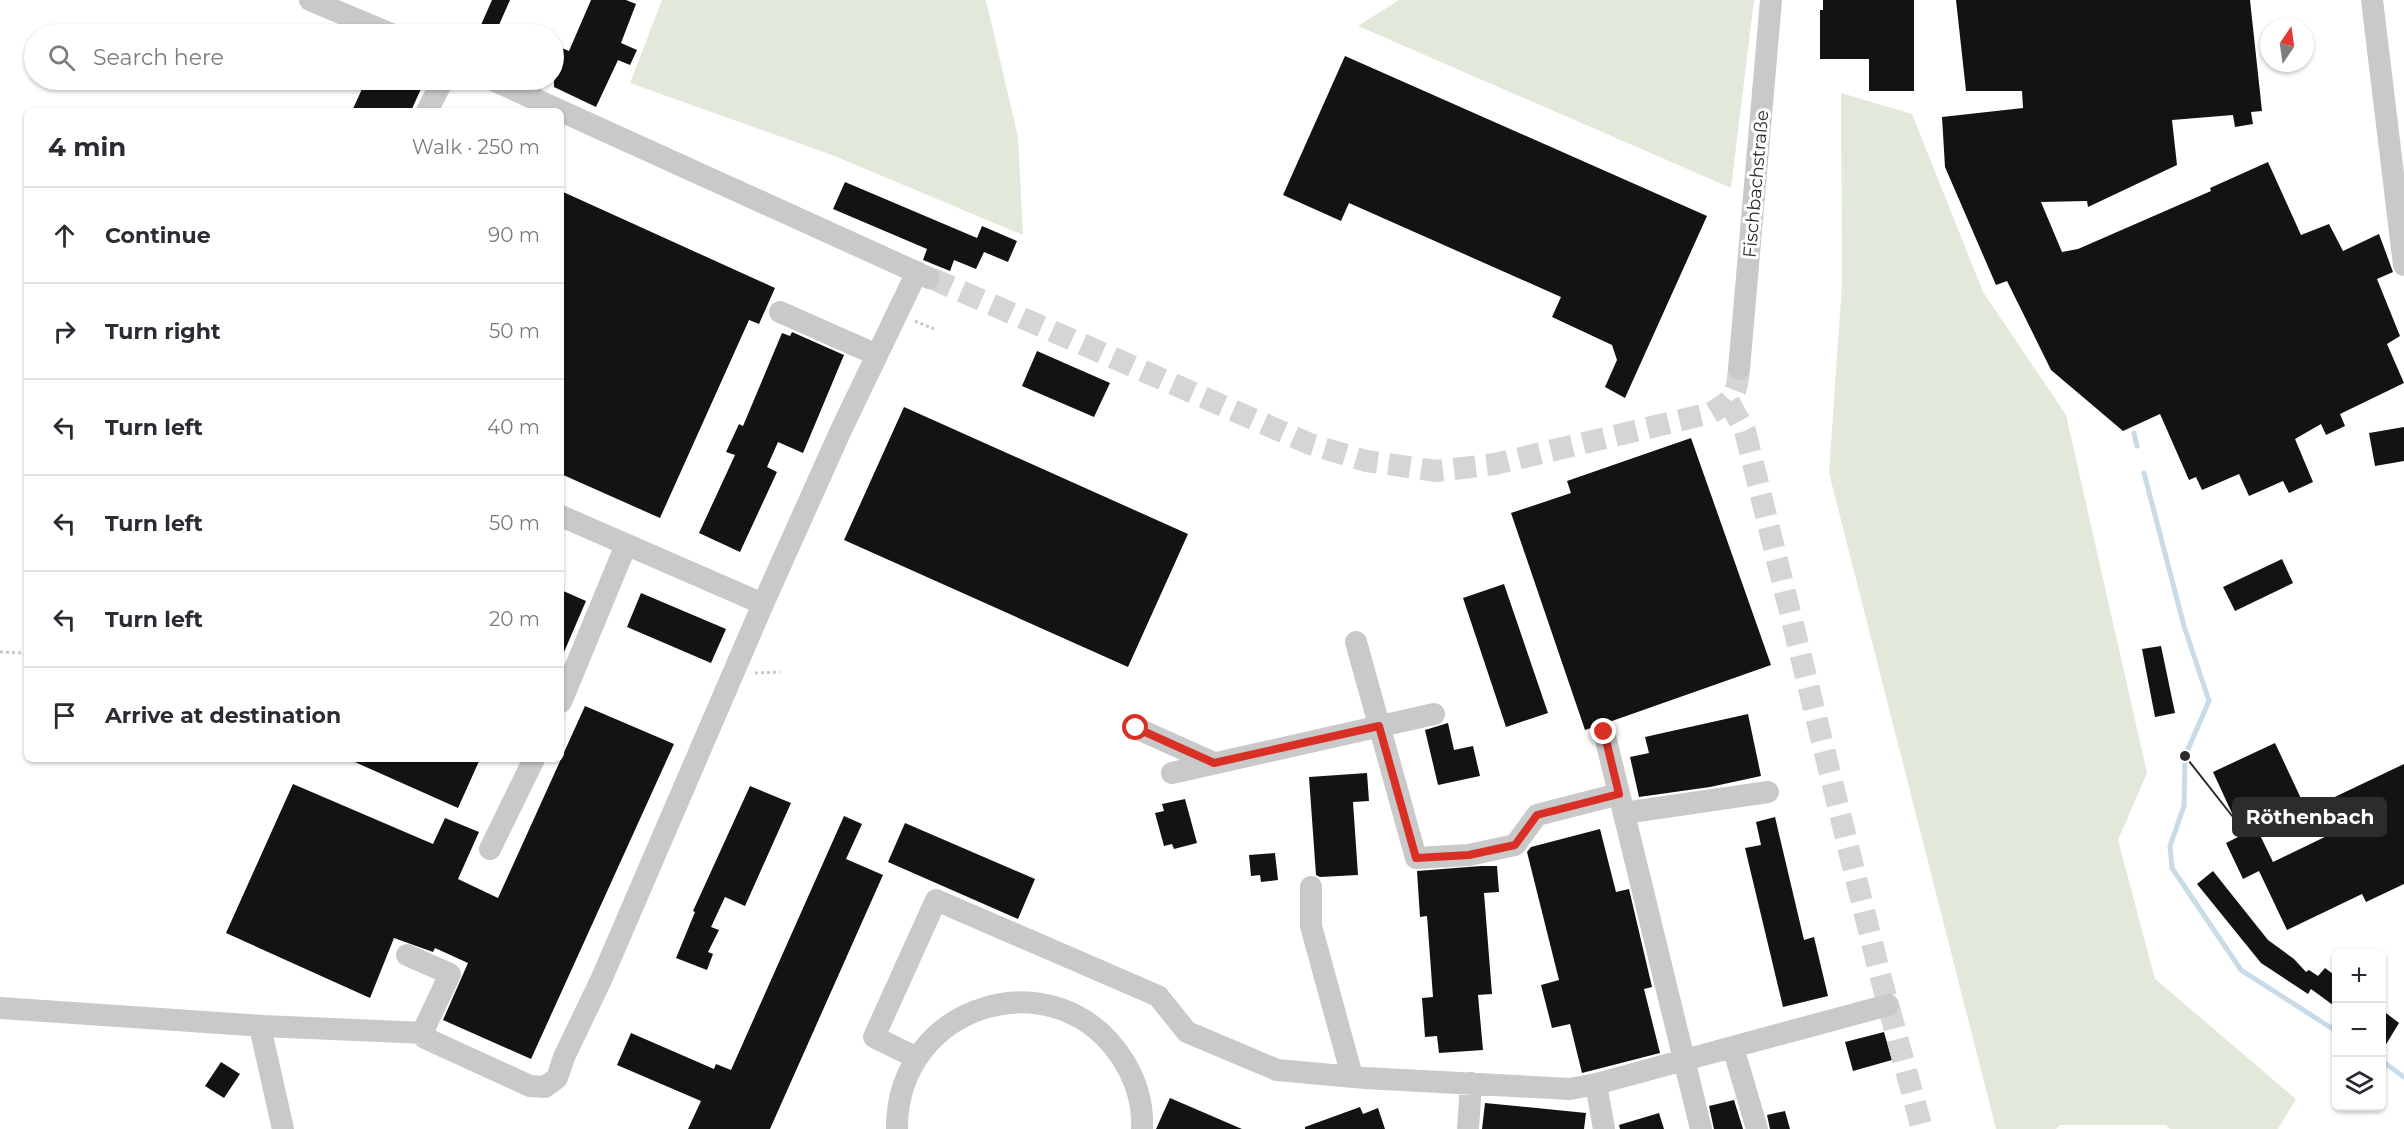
<!DOCTYPE html>
<meta charset="utf-8">
<style>
:root{--surface:#fff;--page:#f7f7f7;--text:#2b2b33;--muted:#7c7c81;--line:#e1e1e2}
body{margin:0;font-family:Montserrat,sans-serif;background:var(--page);color:var(--text)}
.controls{position:absolute;right:18px;bottom:18px;display:grid;overflow:hidden;border-radius:9px;box-shadow:0 2px 4px #0004}
.controls button{width:54px;height:54px;display:grid;place-items:center;padding:0;border:0;border-bottom:2px solid var(--line);background:var(--surface);color:var(--text);font:30px sans-serif}
.compass{position:absolute;left:2260px;top:18px;width:54px;height:54px;border-radius:50%;background:var(--surface);box-shadow:0 2px 4px #0004;rotate:13deg}
.stop{position:absolute;width:18px;height:18px;margin:-14px;border:4px solid #d93025;border-radius:50%;background:#fff}
.stop.end{background:#d93025;border-color:#fff;box-shadow:0 2px 6px #0008}
.list{margin:0;padding:0;list-style:none}
h2{display:flex;justify-content:space-between;align-items:center;height:78px;margin:0;padding:0 24px;font-size:26px}
h2 small{font-size:20px;font-weight:400;color:var(--muted)}
.list li{display:grid;grid-template-columns:39px 1fr auto;gap:18px;align-items:center;box-sizing:border-box;height:96px;padding:0 24px;border-top:2px solid var(--line)}
.list b{display:block;font-size:22px;white-space:nowrap}
.list em{font-size:20px;font-style:normal;color:var(--muted)}
.icon{flex:none;width:33px;height:33px;fill:none;stroke:currentColor;stroke-width:2;stroke-linecap:round;stroke-linejoin:round}
.map{position:relative;flex:none;width:2404px;height:1129px;overflow:hidden}
.search{position:absolute;background:var(--surface);box-shadow:0 2px 4px #0004;left:24px;top:24px;width:540px;height:66px;display:flex;align-items:center;gap:15px;box-sizing:border-box;padding:0 21px;border-radius:33px;color:var(--muted);font-size:22px}
.panel{position:absolute;background:var(--surface);box-shadow:0 2px 4px #0004;left:24px;top:108px;width:540px;height:654px;border-radius:9px}
.map>svg:first-child{display:block}
.green{fill:#e2e9da}
.lines{fill:none;stroke-linecap:round;stroke-linejoin:round}
.stream{stroke:#c7dbe8;stroke-width:5}
.building{fill:#131313}
.minor-tunnel{stroke:#d5d5d5;stroke-width:22;stroke-dasharray:22 11;stroke-linecap:butt}
.path{stroke:#c9c9c9;stroke-width:3;stroke-dasharray:3 3;stroke-linecap:butt}
.minor{stroke:#c9c9c9;stroke-width:22}
.route{stroke:#d93025;stroke-width:8}
.labels{text-anchor:middle;dominant-baseline:central;stroke-width:6;stroke-linejoin:round;paint-order:stroke}
.street-label{font-size:18px;fill:#2c2c2c;stroke:#fff}
.leader{fill:none;stroke:#2c2c2c;stroke-width:2}
.callout-dot{fill:#2c2c2c;stroke:#fff;stroke-width:2}
.callout{fill:#2c2c2c;stroke:#2c2c2c;stroke-width:2}
.callout-label{font-size:20px;text-anchor:middle;font-weight:bold;fill:#fff}
</style>
<div class="map">
<svg width="2404" height="1129" viewBox="0 0 2404 1129">
<rect width="100%" height="100%" fill="#fff"/>
<path class="green" d="M662 0H986L1018 137 1023 235 832 155 630 83Z
M1399 0H1754L1731 188 1358 26Z
M1841 93 1912 114 1983 292 2066 415 2147 773 2118 840 2155 979 2296 1099 2278 1129H2170L2166 1125H2060L2056 1129H1996L1829 473 1842 284Z"/>
<g class="lines">
<path class="stream" d="M2134 433 2137 446
M2144 473 2184 626 2209 701 2185 756 2184 806 2170 846 2172 868 2241 970 2336 1031
M2382 1061 2404 1077"/>
</g>
<path class="building" d="M492 0H510L495 34H477Z
M591 0H626L636 4 621 43 637 50 630 65 618 60 596 107 554 87V45L569 51Z
M1823 0H1914V91H1869V59H1820V10H1823Z
M1956 0H2250L2262 111 2251 112 2253 124 2235 127 2233 115 2172 120 2177 165 2088 207 2087 201 2041 202 2062 252 2078 249 2211 191 2210 188 2268 162 2301 235 2329 224 2343 251 2379 234 2393 272 2377 279 2400 336 2387 344 2404 383 2340 414 2345 426 2326 435 2321 424 2295 439 2313 482 2289 493 2283 481 2249 496 2239 474 2202 490 2196 477 2189 480 2160 414 2123 431 2051 370 2007 281 1996 285 1945 167 1942 117 2023 108 2022 91H1966Z
M1345 56 1707 216 1625 398 1605 387 1617 360 1612 345 1552 317 1561 297 1349 203 1341 221 1283 195Z
M366 80H425L411 111H352Z
M845 182 977 238 982 226 1017 241 1008 262 984 252 976 269 954 260 950 271 923 260 927 249 833 209Z
M561 191 775 288 759 324 749 320 660 518 561 474Z
M792 332 844 355 803 453 778 442 767 467 777 472 740 552 699 533 735 455 726 452 739 424 743 426 782 333 790 336Z
M1037 351 1110 383 1094 417 1022 386Z
M904 407 1188 534 1128 667 844 540Z
M2404 427V461L2375 466 2369 433Z
M1691 438 1771 665 1612 721 1600 719 1591 728 1585 730 1511 513 1571 493 1567 481Z
M2282 559 2293 583 2235 611 2223 587Z
M1504 584 1548 713 1506 727 1463 598Z
M561 590 586 601 561 659Z
M641 593 726 629 711 663 627 627Z
M2161 646 2175 713 2155 717 2142 649Z
M585 706 674 744 531 1059 443 1020 468 963 435 948 433 952 394 938 370 998 226 933 293 784 433 844 445 818 479 832 458 879 498 898Z
M1748 714 1761 776 1710 787 1639 797 1630 757 1649 753 1645 737Z
M1448 723 1454 750 1473 746 1480 776 1438 785 1425 730Z
M2275 743 2305 807 2257 829 2273 862 2333 833 2320 804 2404 764V884L2366 902 2362 894 2287 930 2259 871 2243 879 2226 843 2242 835 2213 772Z
M348 759H480L458 808Z
M1367 773 1369 801 1353 802 1358 875 1320 877 1316 875 1309 777Z
M750 786 791 803 745 906 725 897 711 927 719 930 708 952 713 954 707 970 676 958 695 912 693 911Z
M1185 799 1197 843 1174 849 1172 844 1164 846 1155 813 1164 811 1162 804Z
M844 816 862 824 846 859 883 875 770 1129H688L701 1101 617 1065 631 1033 714 1069 716 1064 731 1070Z
M1775 817 1804 940 1814 937 1828 996 1783 1007 1745 848 1761 845 1756 822Z
M905 823 1035 879 1018 919 888 862Z
M1600 829 1616 892 1629 889 1652 987 1644 989 1660 1053 1582 1073 1570 1024 1552 1028 1541 985 1559 980 1527 852 1531 847Z
M1275 853 1278 880 1261 882 1260 875 1251 876 1249 855Z
M1481 866H1497L1499 892 1484 893 1492 994 1478 995 1483 1050 1439 1053 1437 1036 1425 1037 1422 998 1433 997 1427 916 1420 917 1417 871Z
M2213 871 2268 940 2294 959 2306 972 2309 970 2318 976 2325 968 2337 977V1008L2311 989 2308 994 2261 963 2197 884Z
M2382 1010 2399 1023 2382 1051Z
M1884 1032 1892 1060 1853 1071 1845 1042Z
M221 1062 240 1074 224 1098 205 1086Z
M1170 1098 1242 1129H1156Z
M1734 1100 1743 1129H1714L1709 1106Z
M1485 1103 1586 1113 1584 1129H1482Z
M1360 1107 1363 1114 1378 1108 1385 1129H1305V1127Z
M1785 1111 1790 1129H1770L1767 1115Z
M1659 1113 1664 1129H1620L1619 1125Z"/>
<g class="lines">
<path class="minor-tunnel" d="M931 278 1310 444 1366 461 1437 471 1495 464 1711 413C1733 400 1737 395 1739 369
M1729 402 1745 431 1879 971 1922 1129"/>
<path class="path" d="M915 321 934 329
M0 652 27 653
M755 673 780 672"/>
<path class="minor" d="M310 0 391 34
M2372 0 2404 265
M493 80 929 278
M427 111 443 80
M780 312 877 355
M1739 369 1771 0
M561 516 763 604
M1356 642 1416 858 1469 855 1515 845 1537 815 1619 794
M561 702 626 545
M1136 728 1214 763
M1604 732 1701 1129
M1172 773 1434 714
M1624 813 1768 792
M490 849 534 759
M1311 887V926L1352 1076
M407 955 450 974 425 1027V1038L530 1086 545 1087 557 1078 564 1057 601 980 763 604 841 430 917 272
M0 1008 263 1026
M1733 1047 1757 1129
M917 1058 874 1037 936 900 1158 996 1187 1032 1277 1070 1365 1078 1570 1089 1596 1084
M283 1129 262 1036 263 1026 425 1033
M897 1129C896 1002 1060 954 1125 1063 1137 1083 1143 1107 1142 1129
M1468 1129 1471 1083
M1604 1129 1596 1084 1888 1005"/>
</g>
<g class="lines">
<path class="route" d="M1136 728 1214 763 1379 726 1416 858 1469 855 1515 845 1537 815 1619 794 1604 732"/>
</g>
<g class="labels">
<g class="street-label">
<text transform="translate(1756 184) rotate(-85)">Fischbachstraße</text>
</g>
</g>
<path class="leader" d="M2185 756L2233 817"/>
<circle class="callout-dot" cx="2185" cy="756" r="6"/>
<rect class="callout" x="2233" y="798" width="153" height="38" rx="6"/>
<g class="callout-label">
<text x="2310" y="824">Röthenbach</text>
</g>
</svg>
<div class="controls">
<button>+</button>
<button>−</button>
<button><svg class="icon" aria-label="layers" viewBox="0 0 24 24"><path d="M12 4l9 5-9 5-9-5zM3 14l9 5 9-5"/></svg></button>
</div>
<svg class="compass" viewBox="-18 -18 36 36"><path d="M0-13l5 13h-10z" fill="#e53935"/><path d="M0 13l5-13h-10z" fill="#7c7c81"/></svg>
<div class="stop" style="left:1136px;top:728px"></div>
<div class="stop end" style="left:1604px;top:732px"></div>
<div class="search"><svg class="icon" aria-label="search" viewBox="0 0 24 24"><circle cx="10" cy="10" r="6"/><path d="M15 15l6 6"/></svg>Search here</div>
<section class="panel">
<h2>4 min<small>Walk · 250 m</small></h2>
<ul class="list">
<li><svg class="icon" aria-label="ahead" viewBox="0 0 24 24"><path d="M12 20V5M6 11l6-6 6 6"/></svg><div><b>Continue</b></div><em>90 m</em></li>
<li><svg class="icon" aria-label="right" viewBox="0 0 24 24"><path d="M7 20v-9h11M14 6l5 5-5 5"/></svg><div><b>Turn right</b></div><em>50 m</em></li>
<li><svg class="icon" aria-label="left" viewBox="0 0 24 24"><path d="M17 20v-9H6M10 6l-5 5 5 5"/></svg><div><b>Turn left</b></div><em>40 m</em></li>
<li><svg class="icon" aria-label="left" viewBox="0 0 24 24"><path d="M17 20v-9H6M10 6l-5 5 5 5"/></svg><div><b>Turn left</b></div><em>50 m</em></li>
<li><svg class="icon" aria-label="left" viewBox="0 0 24 24"><path d="M17 20v-9H6M10 6l-5 5 5 5"/></svg><div><b>Turn left</b></div><em>20 m</em></li>
<li><svg class="icon" aria-label="arrive" viewBox="0 0 24 24"><path d="M6 21V4h12l-3 4 3 4H6"/></svg><div><b>Arrive at destination</b></div></li>
</ul>
</section>
</div>
